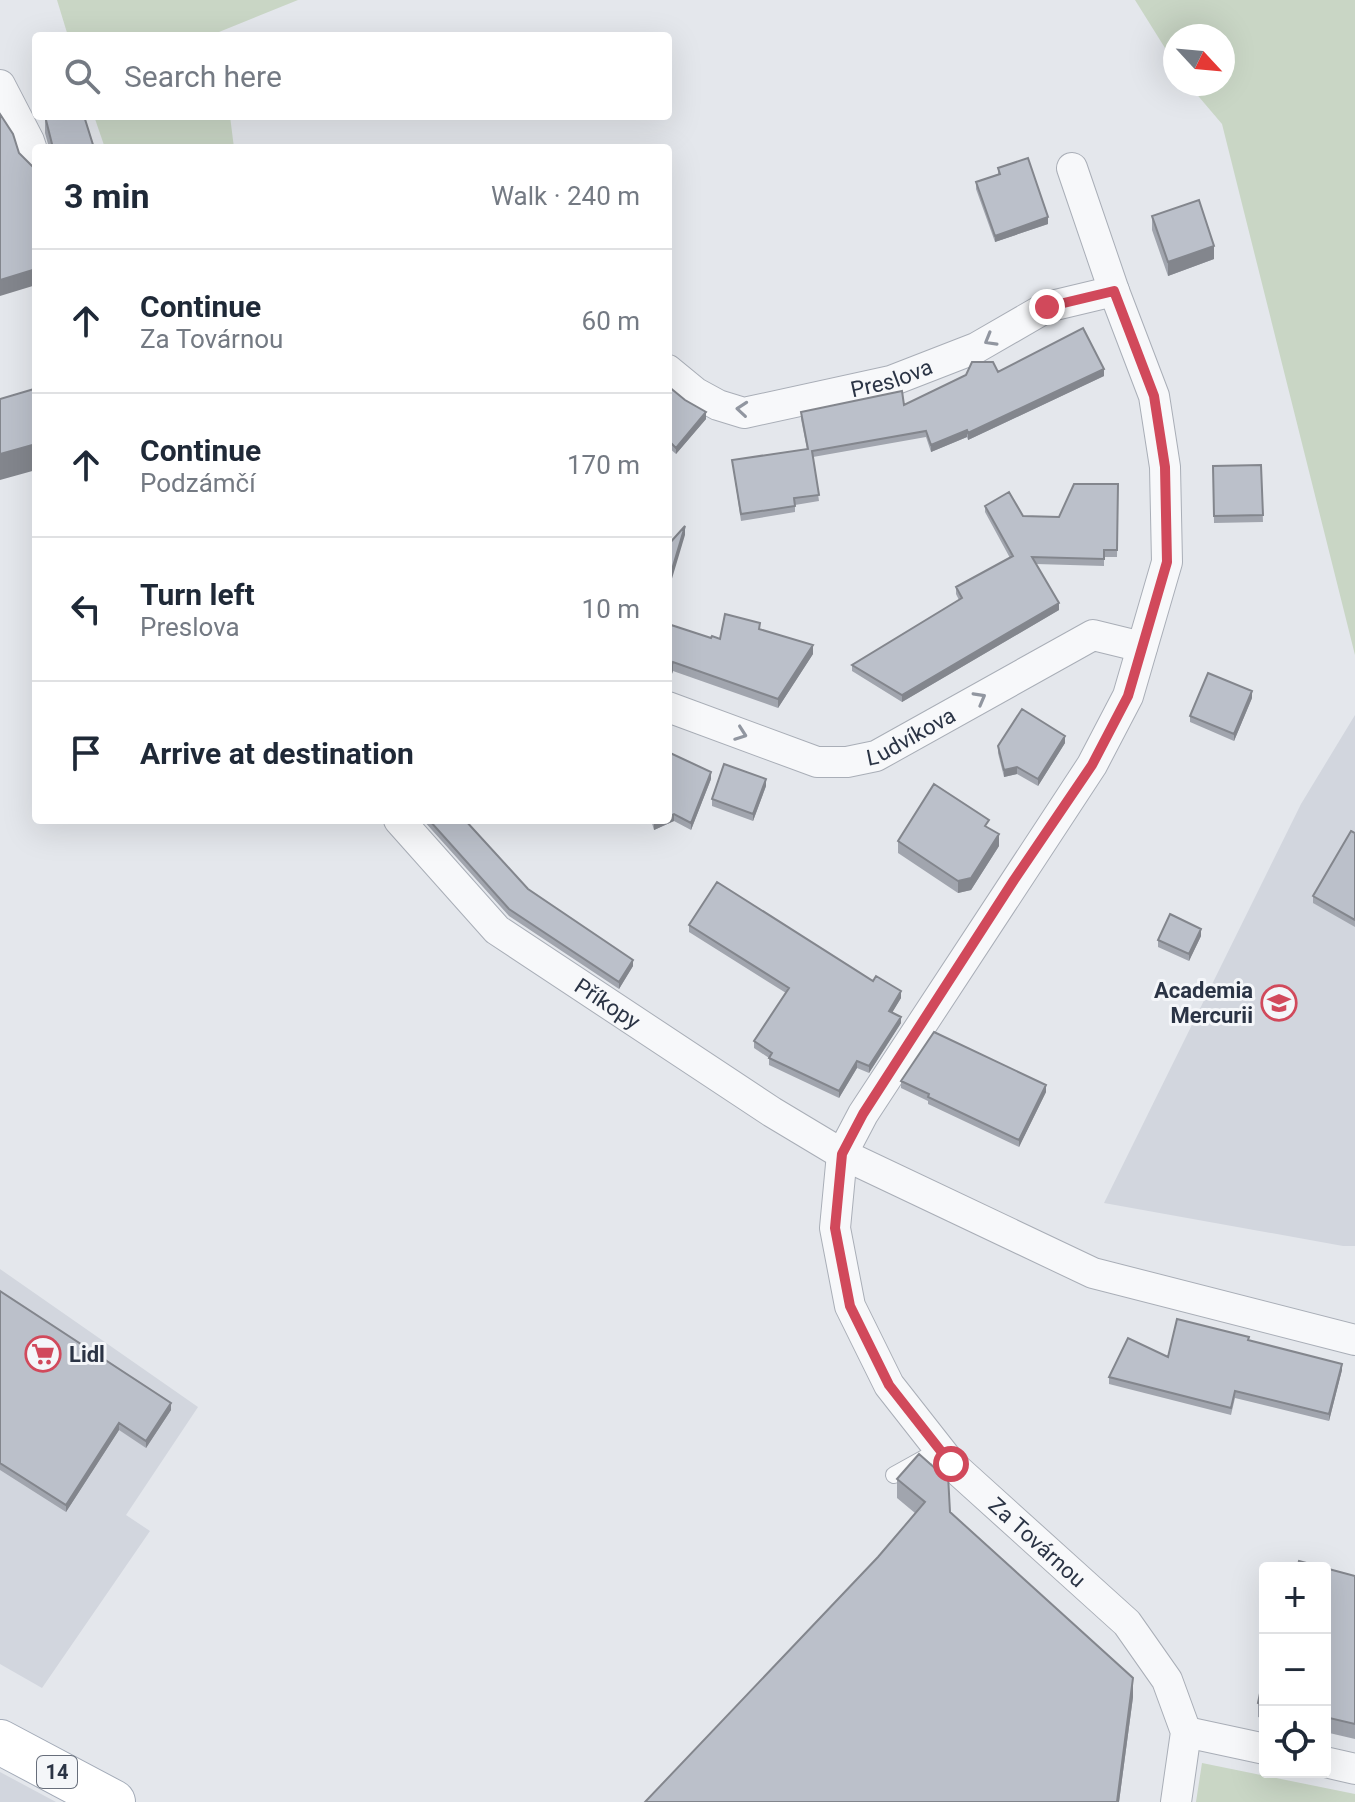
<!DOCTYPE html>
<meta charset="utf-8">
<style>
:root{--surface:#fff;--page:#f2f2f3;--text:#1f2937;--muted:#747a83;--line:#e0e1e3}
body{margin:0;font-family:Roboto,sans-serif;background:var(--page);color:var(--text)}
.controls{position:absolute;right:24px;bottom:24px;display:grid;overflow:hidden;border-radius:8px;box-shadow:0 8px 32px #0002}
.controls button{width:72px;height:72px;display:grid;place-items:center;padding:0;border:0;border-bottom:2px solid var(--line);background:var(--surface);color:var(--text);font:40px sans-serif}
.compass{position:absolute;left:1163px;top:24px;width:72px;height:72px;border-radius:50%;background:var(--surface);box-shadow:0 8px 32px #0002;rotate:116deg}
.stop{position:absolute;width:24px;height:24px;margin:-18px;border:6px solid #d1495b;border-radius:50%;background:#fff}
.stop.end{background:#d1495b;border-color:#fff;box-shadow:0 2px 8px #0008}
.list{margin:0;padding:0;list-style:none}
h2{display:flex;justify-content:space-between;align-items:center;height:104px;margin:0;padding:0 32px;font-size:34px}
h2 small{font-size:26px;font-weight:400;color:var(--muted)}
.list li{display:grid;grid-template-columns:52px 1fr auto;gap:24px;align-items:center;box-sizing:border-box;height:144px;padding:0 32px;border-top:2px solid var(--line)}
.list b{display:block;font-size:30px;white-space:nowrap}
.list p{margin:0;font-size:26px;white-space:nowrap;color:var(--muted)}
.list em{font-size:26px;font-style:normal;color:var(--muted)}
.icon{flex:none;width:44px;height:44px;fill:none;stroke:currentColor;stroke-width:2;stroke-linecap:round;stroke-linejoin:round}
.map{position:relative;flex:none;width:1355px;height:1802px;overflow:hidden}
.search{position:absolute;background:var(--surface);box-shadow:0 8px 32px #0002;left:32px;top:32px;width:640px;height:88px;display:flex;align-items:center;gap:20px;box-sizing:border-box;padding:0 28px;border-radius:8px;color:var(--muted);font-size:30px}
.panel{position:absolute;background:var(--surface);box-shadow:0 8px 32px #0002;left:32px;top:144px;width:640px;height:680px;border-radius:8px}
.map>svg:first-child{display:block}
.built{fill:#d2d6de}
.green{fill:#c9d6c5}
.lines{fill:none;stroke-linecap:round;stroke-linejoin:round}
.service-casing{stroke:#a9aeb7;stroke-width:18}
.minor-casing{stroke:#a9aeb7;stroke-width:32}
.primary-casing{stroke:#a3abb8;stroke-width:46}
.service{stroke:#f7f8fa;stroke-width:16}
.minor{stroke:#f7f8fa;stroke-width:30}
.primary{stroke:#fff;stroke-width:44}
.wall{fill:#a1a5ae}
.shaded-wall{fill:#83868d}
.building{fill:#bbc0ca;stroke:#83868d;stroke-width:2}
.oneway{stroke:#9196a0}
.route{stroke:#d1495b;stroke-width:10}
.labels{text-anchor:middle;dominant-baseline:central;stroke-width:6;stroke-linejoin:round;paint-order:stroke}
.shield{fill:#f4f6f9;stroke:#676e7b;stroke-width:2}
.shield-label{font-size:20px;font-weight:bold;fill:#2b3445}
.street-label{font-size:22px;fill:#2b3445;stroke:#f4f6f9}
.poi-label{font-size:22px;font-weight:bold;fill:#2b3445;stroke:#f4f6f9;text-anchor:end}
</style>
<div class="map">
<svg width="1355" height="1802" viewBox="0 0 1355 1802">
<rect width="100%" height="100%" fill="#e4e7ec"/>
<path class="built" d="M1355 715V1246H1343L1104 1203 1301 804Z
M0 1269 198 1407 126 1515 150 1531 42 1688 0 1664Z
M0 1772 56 1802H0Z"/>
<path class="green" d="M57 0H298L219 32V36H68Z
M1135 0H1355V655L1222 124 1188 84H1223V36H1175V64Z
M94 116H230L234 148H105Z
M1202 1763 1355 1794V1802H1196Z"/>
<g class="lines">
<defs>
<path id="service" d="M894 1475 939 1450"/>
<g id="minor">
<path d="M0 85 29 141 36 162"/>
<path id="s1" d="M1072 168 1114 291 1154 396 1165 467 1167 562 1128 696 1092 765 863 1114 842 1154 835 1228 850 1306 889 1385 951 1464 1127 1623 1167 1680 1186 1732 1176 1802"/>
<path id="s2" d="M668 370 696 393 718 405 744 413 891 381 976 348 1047 307 1114 291"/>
<path id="s3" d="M668 707 817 762H847L876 756 1093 635 1142 647"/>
<path id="s4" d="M399 820 497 930 772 1112 842 1154 1093 1273 1355 1340"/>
<path d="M1186 1732 1265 1749"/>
<path d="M1325 1762 1355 1769"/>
</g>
<path id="primary" d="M0 1742 113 1802"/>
</defs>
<use href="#service" class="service-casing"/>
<use href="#minor" class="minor-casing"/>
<use href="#primary" class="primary-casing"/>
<use href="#service" class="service"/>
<use href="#minor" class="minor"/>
<use href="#primary" class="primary"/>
</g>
<path class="wall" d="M45 116 94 148H49L45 133Z
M998 168 1048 224 995 242 976 189V182L998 174Z
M1152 216 1214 259 1168 276 1152 230Z
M998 372 1104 376 968 440 967 437 931 452 926 437 813 457 819 501 795 505V512L741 521 732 460 807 449 801 419V412L904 405Z
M668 386 706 419 676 454 668 447Z
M1261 465 1263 522 1214 523 1213 466Z
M1118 484 1117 557H1104V566L1036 564 1059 610 902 702 852 671V665L959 600 956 594V587L1010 558 985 512V506L1023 516 1059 517Z
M668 624 711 638 720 639 760 629 813 654 778 708 673 671 668 685Z
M1252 698 1234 741 1190 722V716Z
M1065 743 1038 786 1017 774 1004 777 998 753V746Z
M711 779 691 830 674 821 654 830 651 820H668Z
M766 786 753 821 712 806V799Z
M423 820H465L528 889 633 966 619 989 509 916Z
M989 828 999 846 971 890 958 893 898 853V841Z
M1355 833V927L1313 903V896Z
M689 925 901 998 892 1012 901 1023 869 1073 857 1068 839 1098 769 1065V1058L754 1048V1041L786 993 689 932Z
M1201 936 1189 961 1158 947V940Z
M901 1081 1046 1092 1019 1147 928 1104V1101L901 1088Z
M0 1291 171 1410 146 1448 119 1430 66 1512 0 1470Z
M1249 1340 1342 1370 1329 1421 1235 1398 1231 1415 1109 1384V1377L1168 1357Z
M897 1479 950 1512 1133 1697 1119 1802H645L878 1557 915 1513 897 1498Z
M1325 1568 1355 1576V1739L1325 1732Z
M1265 1669V1719L1258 1717V1703Z"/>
<path class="shaded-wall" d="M1048 217V224L995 242V236Z
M1214 246V259L1168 276V262Z
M36 269V285L0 296V280Z
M1104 369V376L968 440V433Z
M706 412V419L676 454V448Z
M967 430V437L931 452V445Z
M36 444V470L0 480V454Z
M685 526V535L668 592V583Z
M1059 603V610L902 702V695Z
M813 645V654L778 708V699Z
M673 662V671L668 685V676Z
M1252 691V698L1234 741V734Z
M1065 736V743L1038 786V779Z
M1017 767V774L1004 777V770Z
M711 772V779L691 830V823Z
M766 779V786L753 821V814Z
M674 814V821L654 830V823L661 820H668V817Z
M999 834V846L971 890 958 893V881Z
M1201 929V936L1189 961V954Z
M633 960V966L619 989V982Z
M901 991V998L889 1018V1011Z
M901 1017V1023L869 1073V1066Z
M857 1061V1068L839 1098V1091Z
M1046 1085V1092L1019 1147V1140Z
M1342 1364V1370L1329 1421V1414Z
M171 1403V1410L146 1448V1441Z
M119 1423V1430L66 1512V1505Z
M1133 1678V1697L1119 1802H1117Z"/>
<path class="building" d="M0 114 13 134 19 153 36 170V269L0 280Z
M45 116H84L94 148H53Z
M1028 158 1048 217 995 236 976 182 1000 174 998 168Z
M1199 200 1214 246 1168 262 1152 216Z
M1083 328 1104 369 968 433 967 430 931 445 926 431 812 451 819 495 794 498 795 506 741 514 732 460 808 449 801 412 902 391 904 405 966 375 972 362H993L998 372Z
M668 386 685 400 706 412 676 448 668 440Z
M34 389 36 394V444L0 454V399Z
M1261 465 1263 515 1214 516 1213 466Z
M1074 484H1118L1117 550H1104V559L1032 557 1059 603 902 695 852 665 962 598 956 587 1013 556 985 506 1009 492 1023 516 1059 517Z
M685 526 668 583V545Z
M725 614 760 623 759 629 813 645 778 699 673 662 668 676V624L711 638 712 636 720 639Z
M1208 673 1252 691 1234 734 1190 716Z
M1022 709 1065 736 1038 779 1017 767 1004 770 998 746Z
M668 752 711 772 691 823 674 814 668 817Z
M724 764 766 779 753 814 712 799Z
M934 784 989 820 985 826 999 834 971 878 958 881 898 841Z
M429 820H465L528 889 633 960 619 982 509 909Z
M1351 831 1355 833V920L1313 896Z
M717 882 873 981 876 976 901 991 889 1011 901 1017 869 1066 857 1061 839 1091 769 1058 772 1053 754 1041 789 988 689 925Z
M1170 914 1201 929 1189 954 1158 940Z
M934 1032 1046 1085 1019 1140 928 1097 929 1094 901 1081Z
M0 1291 171 1403 146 1441 119 1423 66 1505 0 1463Z
M1177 1319 1249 1337 1248 1340 1342 1364 1329 1414 1235 1391 1231 1408 1109 1377 1128 1338 1168 1357Z
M919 1454 946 1478 948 1475 950 1512 1133 1678 1117 1802H645L878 1557 925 1502 897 1479Z
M1299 1561 1325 1568H1297Z
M1325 1568 1355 1576V1724L1325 1717Z
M1265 1669V1704L1258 1703Z"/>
<defs><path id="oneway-chevron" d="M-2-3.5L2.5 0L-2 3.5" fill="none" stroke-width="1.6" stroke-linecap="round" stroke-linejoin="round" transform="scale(2)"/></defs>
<g class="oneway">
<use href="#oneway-chevron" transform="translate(990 340) rotate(150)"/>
<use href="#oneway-chevron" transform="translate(742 409) rotate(-175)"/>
<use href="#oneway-chevron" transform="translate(980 698) rotate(-29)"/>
<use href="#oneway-chevron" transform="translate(741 734) rotate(20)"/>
</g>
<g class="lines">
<path class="route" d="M951 1464 889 1385 850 1306 835 1228 842 1154 863 1114 1014 880 1092 765 1128 696 1167 562 1165 467 1154 396 1114 291 1047 307"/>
</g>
<defs>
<symbol id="university-ring" viewBox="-11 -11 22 22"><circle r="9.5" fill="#f4f6f9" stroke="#d1495b" stroke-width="1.5"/><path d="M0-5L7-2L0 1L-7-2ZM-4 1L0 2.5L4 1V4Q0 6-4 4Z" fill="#d1495b"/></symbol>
<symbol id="supermarket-ring" viewBox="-11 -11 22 22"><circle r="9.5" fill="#f4f6f9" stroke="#d1495b" stroke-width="1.5"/><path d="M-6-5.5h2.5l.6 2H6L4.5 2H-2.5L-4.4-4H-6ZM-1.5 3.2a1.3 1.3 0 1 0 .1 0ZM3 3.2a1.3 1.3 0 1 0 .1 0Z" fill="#d1495b"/></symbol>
</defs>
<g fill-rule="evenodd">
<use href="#university-ring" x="1259" y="983" width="40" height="40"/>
<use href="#supermarket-ring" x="23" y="1334" width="40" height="40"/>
</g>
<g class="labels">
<rect class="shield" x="37" y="1756" width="40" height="32" rx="6"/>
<g class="shield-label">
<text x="57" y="1772">14</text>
</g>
<g class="street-label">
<text stroke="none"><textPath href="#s2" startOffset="240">Preslova</textPath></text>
<text stroke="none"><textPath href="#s3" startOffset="258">Ludvíkova</textPath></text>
<text stroke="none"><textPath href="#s4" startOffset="280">Příkopy</textPath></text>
<text stroke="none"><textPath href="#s1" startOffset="1548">Za Továrnou</textPath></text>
</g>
<g class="poi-label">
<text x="1253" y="990">Academia<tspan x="1253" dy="25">Mercurii</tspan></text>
<text x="69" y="1354" text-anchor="start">Lidl</text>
</g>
</g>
</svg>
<div class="controls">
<button>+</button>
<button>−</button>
<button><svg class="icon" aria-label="locate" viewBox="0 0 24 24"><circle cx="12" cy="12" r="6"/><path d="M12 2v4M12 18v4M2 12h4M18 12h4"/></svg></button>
</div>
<svg class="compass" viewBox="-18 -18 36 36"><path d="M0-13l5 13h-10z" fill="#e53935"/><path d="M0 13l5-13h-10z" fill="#747a83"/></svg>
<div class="stop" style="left:951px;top:1464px"></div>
<div class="stop end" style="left:1047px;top:307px"></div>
<div class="search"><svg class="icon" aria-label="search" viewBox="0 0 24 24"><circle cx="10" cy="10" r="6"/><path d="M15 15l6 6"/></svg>Search here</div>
<section class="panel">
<h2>3 min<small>Walk · 240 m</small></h2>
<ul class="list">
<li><svg class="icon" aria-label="ahead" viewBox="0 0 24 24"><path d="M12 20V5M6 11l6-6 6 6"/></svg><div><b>Continue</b><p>Za Továrnou</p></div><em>60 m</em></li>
<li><svg class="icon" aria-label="ahead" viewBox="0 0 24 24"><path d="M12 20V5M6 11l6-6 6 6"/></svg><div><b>Continue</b><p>Podzámčí</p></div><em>170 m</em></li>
<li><svg class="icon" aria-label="left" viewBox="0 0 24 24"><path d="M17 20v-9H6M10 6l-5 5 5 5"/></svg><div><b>Turn left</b><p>Preslova</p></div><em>10 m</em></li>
<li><svg class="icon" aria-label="arrive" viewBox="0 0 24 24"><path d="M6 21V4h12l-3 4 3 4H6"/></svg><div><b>Arrive at destination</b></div></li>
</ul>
</section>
</div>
